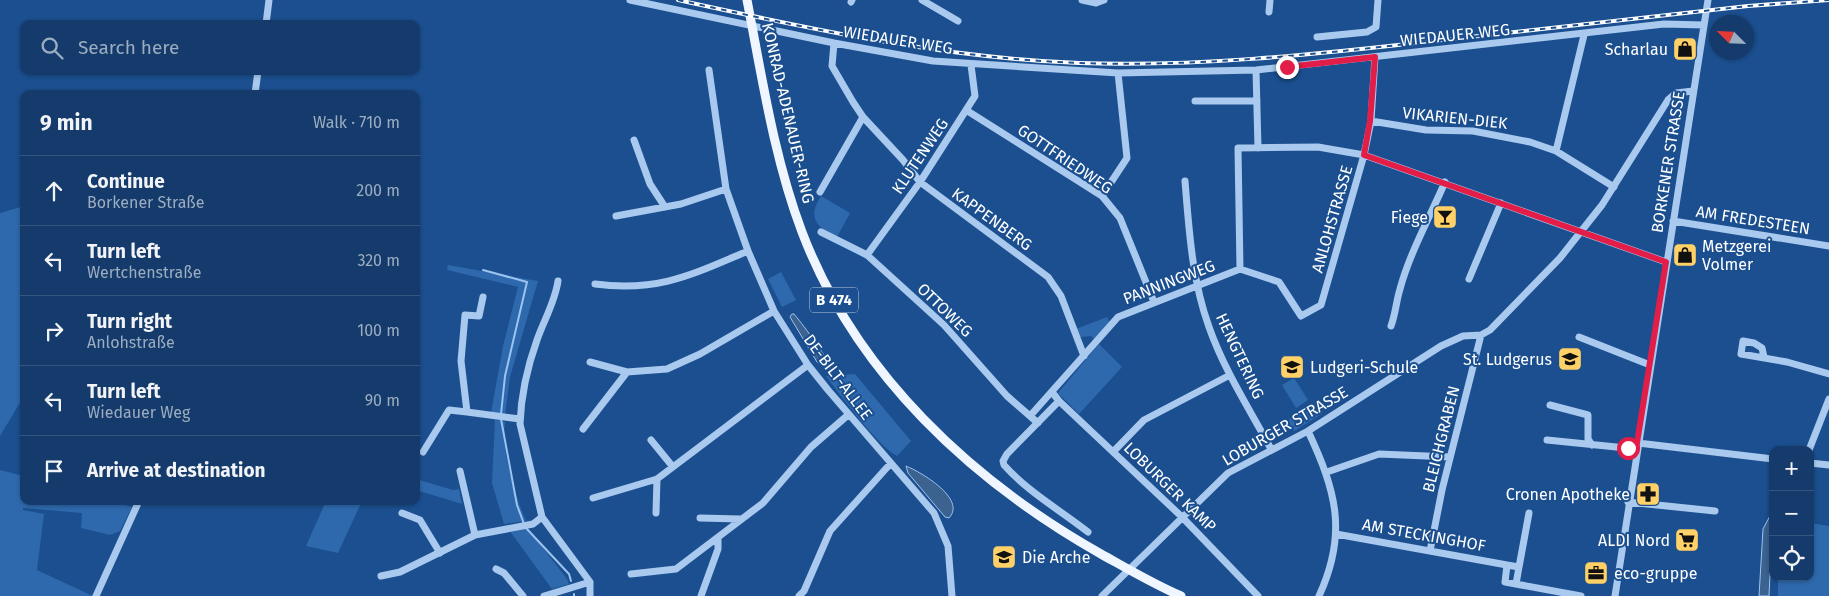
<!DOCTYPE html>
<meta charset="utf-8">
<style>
:root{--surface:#143b6b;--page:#1d4271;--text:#f1f3f6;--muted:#9dadc1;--line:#33557e}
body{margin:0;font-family:"Fira Sans",sans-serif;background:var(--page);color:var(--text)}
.controls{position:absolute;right:15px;bottom:15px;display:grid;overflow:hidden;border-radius:10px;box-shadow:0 1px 4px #0004}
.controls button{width:45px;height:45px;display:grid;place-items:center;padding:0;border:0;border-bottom:1px solid var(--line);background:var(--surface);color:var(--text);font:25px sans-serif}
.compass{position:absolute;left:1709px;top:15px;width:45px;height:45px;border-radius:50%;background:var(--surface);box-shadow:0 1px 4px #0004;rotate:294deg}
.stop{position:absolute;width:15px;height:15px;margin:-11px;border:4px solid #e11d48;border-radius:50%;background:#fff}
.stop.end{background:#e11d48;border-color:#fff;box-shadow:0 1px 5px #0008}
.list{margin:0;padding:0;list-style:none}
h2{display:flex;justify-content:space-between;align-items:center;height:65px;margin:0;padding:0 20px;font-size:21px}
h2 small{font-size:16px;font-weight:400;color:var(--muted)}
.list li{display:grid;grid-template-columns:32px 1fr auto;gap:15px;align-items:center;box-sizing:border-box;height:70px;padding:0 20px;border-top:1px solid var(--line)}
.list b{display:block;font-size:19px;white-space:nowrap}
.list p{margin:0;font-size:16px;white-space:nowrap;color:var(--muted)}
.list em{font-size:16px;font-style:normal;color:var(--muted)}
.icon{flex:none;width:28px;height:28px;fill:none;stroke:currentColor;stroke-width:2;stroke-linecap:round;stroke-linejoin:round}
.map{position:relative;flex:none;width:1829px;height:596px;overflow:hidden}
.search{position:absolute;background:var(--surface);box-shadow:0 1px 4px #0004;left:20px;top:20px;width:400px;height:55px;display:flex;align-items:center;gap:12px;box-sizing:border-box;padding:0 18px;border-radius:10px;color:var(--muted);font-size:19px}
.panel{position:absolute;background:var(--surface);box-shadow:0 1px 4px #0004;left:20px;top:90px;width:400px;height:415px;border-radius:10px}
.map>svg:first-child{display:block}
.green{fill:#2e69ad}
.water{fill:#3c6290;stroke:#9cc4f0}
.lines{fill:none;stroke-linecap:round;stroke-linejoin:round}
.stream{stroke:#9cc4f0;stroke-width:2}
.minor{stroke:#a9c9ee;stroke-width:7}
.major{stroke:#f0f6ff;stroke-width:9}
.rail-casing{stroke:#fff;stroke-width:4}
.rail{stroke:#1b4f8f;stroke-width:2;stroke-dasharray:5.5;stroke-linecap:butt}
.route{stroke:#e11d48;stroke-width:6}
.labels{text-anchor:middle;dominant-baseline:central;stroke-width:4;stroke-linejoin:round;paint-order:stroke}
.shield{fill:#1b4f8f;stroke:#bbcadd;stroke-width:1}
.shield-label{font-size:15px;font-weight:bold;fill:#fff}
.street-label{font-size:16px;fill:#fff;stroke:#1b4f8f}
.poi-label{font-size:16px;fill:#fff;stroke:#1b4f8f;text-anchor:end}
</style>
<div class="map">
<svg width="1829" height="596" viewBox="0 0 1829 596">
<rect width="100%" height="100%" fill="#1b4f8f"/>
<path class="green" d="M821 196 850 213 837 237C816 227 807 218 821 196Z
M24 206V396L0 436V213Z
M448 265 538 281 510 377 505 416 491 413 503 346 518 287 447 270Z
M781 272 796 300 782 307 768 279Z
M1107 317 1110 323 1095 340 1091 336 1080 337 1076 329Z
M1099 344 1122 367 1079 414 1058 393Z
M855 374 911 441 897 456C877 445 841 396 826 376Z
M1294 378 1308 400 1296 408 1282 385Z
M1315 403 1322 414 1294 431 1287 421Z
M495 419 505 422C501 450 515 496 526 521L504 524 492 483Z
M0 470 24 476V501H111L132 507 120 531 110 535 81 528 82 513 23 508V510L44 514 37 570 93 596H0Z
M416 479 453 490 459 489 462 504 416 490Z
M326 501H362L338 553 306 546Z
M1810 523 1829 526V596H1778V577H1810Z
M527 527 567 579 569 584 552 589 509 530Z"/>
<path class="water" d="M792 314H794C800 321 826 355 827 362L824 366 817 362 790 317Z
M906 466C921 472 967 499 949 518L945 517 908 473Z
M1773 510 1769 596H1759L1763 529Z"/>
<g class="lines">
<path class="stream" d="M483 270 527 282 505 376 501 414
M501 419 517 505 524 524
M526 528 569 574 571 581
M574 594V596"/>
<path class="minor" d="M630 0 834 43 933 61 1118 73 1256 70 1664 24 1704 25
M922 0 958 21
M1082 0 1096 3 1104 0
M851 2 852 0
M1269 12 1270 0
M266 24 269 0
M1317 37 1367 32 1376 27 1378 0
M834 43 832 66 853 102 863 117 903 160 920 182 1048 277 1061 296 1084 356
M709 70 726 189 748 251 774 311 808 365 828 390 934 513 948 546 952 596
M1256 70 1258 148
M255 94 258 71
M1195 101H1257
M966 110 1102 196 1120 218 1154 302
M1371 121 1426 130 1473 131 1530 142 1556 151 1614 187
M634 140 650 184 665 207
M1556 151 1584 35
M1185 181C1189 230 1192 280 1209 327 1224 370 1250 410 1271 449
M820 192 863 117
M1102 196 1127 158 1118 73
M616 216 681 204 726 189
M1673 221 1829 246
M821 232 867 255 944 325 1007 396 1038 423
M867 255 920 182 975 96 971 65
M1240 269 1238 148 1318 147 1364 155 1666 262
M1240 269 1279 282 1301 316 1321 305 1364 155 1371 121 1375 57
M1469 279 1501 203
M558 281C555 302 544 320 537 340 528 365 521 397 520 424L542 517 590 582V596
M595 284C659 292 691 275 748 251
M483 297 479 316 465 315 461 361 467 412 520 419
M1391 326C1396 312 1396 302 1400 289 1410 252 1430 217 1445 182
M1579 337 1650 365
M1764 357 1762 348 1754 343 1743 341 1741 354 1787 362 1829 374
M590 362 627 372 667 369 700 354 774 311
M1052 392 1059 401 1007 454 1003 461 1004 465C1028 492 1060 510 1088 532
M1059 401 1182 517 1258 596
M1550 405 1588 415V439L1592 445
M1030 416 1118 317 1240 269
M583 429 627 372
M1308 431C1336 491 1348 533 1319 596
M651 440 673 467
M1547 440 1636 449
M1638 443 1773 459
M1809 450 1829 399
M423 452 449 410 467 412
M1113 452 1144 420 1230 375
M1810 463 1829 465
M460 471 475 535
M1327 472 1379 454 1450 457
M593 498 657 479 808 365
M1628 502 1715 511
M402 513 420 520 440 553
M656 513 657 479
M700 518 740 519
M1336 534 1507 565 1505 582 1581 596
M1430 551 1442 490 1481 335
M1507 565 1519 567 1516 584
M1519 567 1529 513
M496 569 504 573 523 596
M631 574 676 569 763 503 811 447 848 415
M381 576 400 572 475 535 533 524 542 517
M96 596 139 501
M544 596 590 582
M701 596 718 549V538
M799 596 804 591 830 531 891 463
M1102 596 1228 473 1308 431 1441 346 1463 336 1481 335 1490 330 1560 258 1602 205 1668 100 1676 93 1693 91
M1615 596 1708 0"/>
<path class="major" d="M747 0C762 77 774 158 802 232 856 374 972 481 1101 554 1128 569 1153 584 1181 596"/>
<defs>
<path id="rail" d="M678 0C811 29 943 58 1079 63 1195 67 1310 55 1425 42 1533 30 1641 18 1748 6L1829 0"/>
</defs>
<use href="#rail" class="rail-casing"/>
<use href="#rail" class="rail"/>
</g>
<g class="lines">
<path class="route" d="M1287 67 1375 57 1370 121 1364 155 1666 262 1636 449 1628 448"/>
</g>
<defs>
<symbol id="shop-square" viewBox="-11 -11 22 22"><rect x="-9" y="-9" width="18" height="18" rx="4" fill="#ffd166" stroke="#1b4f8f"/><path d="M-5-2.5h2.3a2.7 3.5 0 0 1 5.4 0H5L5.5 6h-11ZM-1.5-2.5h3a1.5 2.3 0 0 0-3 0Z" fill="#111"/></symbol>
<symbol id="bar-square" viewBox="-11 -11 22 22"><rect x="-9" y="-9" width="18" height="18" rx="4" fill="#ffd166" stroke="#1b4f8f"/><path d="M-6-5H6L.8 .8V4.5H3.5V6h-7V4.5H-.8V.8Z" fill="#111"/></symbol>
<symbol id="school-square" viewBox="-11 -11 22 22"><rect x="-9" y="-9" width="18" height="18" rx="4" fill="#ffd166" stroke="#1b4f8f"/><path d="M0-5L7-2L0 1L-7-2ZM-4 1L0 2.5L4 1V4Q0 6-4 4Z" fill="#111"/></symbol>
<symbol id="pharmacy-square" viewBox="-11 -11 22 22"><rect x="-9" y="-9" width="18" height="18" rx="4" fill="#ffd166" stroke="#1b4f8f"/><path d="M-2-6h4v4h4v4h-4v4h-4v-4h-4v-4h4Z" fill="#111"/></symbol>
<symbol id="supermarket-square" viewBox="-11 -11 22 22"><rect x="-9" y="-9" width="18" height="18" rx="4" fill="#ffd166" stroke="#1b4f8f"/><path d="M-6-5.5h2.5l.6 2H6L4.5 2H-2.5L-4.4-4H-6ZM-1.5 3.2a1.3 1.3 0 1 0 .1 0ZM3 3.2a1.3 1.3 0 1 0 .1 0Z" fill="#111"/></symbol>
<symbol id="office-square" viewBox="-11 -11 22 22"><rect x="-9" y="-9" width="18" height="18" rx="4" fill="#ffd166" stroke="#1b4f8f"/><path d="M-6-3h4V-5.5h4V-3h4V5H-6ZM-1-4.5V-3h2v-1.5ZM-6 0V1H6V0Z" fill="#111"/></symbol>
</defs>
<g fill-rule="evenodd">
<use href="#shop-square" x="1671" y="35" width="28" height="28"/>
<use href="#bar-square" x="1431" y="203" width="28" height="28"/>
<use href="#shop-square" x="1671" y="241" width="28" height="28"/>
<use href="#school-square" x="1556" y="345" width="28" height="28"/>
<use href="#school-square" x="1278" y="353" width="28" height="28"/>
<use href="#pharmacy-square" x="1634" y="480" width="28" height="28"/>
<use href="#supermarket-square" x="1673" y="526" width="28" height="28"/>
<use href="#school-square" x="990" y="543" width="28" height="28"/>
<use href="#office-square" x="1582" y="559" width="28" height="28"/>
</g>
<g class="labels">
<rect class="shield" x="810" y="287.5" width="48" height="25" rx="4"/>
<g class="shield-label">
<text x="834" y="300">B 474</text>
</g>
<g class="street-label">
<text transform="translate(1455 35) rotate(-6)">WIEDAUER WEG</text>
<text transform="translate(898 40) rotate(9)">WIEDAUER WEG</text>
<text transform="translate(788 113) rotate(77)">KONRAD-ADENAUER-RING</text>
<text transform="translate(1455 118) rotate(6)">VIKARIEN-DIEK</text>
<text transform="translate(920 156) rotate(-56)">KLUTENWEG</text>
<text transform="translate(1065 159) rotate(34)">GOTTFRIEDWEG</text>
<text transform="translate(1668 162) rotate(-81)">BORKENER STRASSE</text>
<text transform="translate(992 219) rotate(36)">KAPPENBERG</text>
<text transform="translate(1332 219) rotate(-74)">ANLOHSTRASSE</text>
<text transform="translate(1753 220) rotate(9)">AM FREDESTEEN</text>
<text transform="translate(1169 282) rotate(-21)">PANNINGWEG</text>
<text transform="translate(945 310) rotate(44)">OTTOWEG</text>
<text transform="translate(1240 356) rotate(65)">HENGTERING</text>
<text transform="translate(838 377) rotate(53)">DE-BILT-ALLEE</text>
<text transform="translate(1285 426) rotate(-30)">LOBURGER STRASSE</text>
<text transform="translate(1441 439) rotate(-76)">BLEICHGRABEN</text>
<text transform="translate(1170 487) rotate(44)">LOBURGER KAMP</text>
<text transform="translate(1424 535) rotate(10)">AM STECKINGHOF</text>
</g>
<g class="poi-label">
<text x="1668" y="49">Scharlau</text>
<text x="1428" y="217">Fiege</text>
<text x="1702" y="246" text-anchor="start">Metzgerei<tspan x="1702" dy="18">Volmer</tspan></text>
<text x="1552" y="359">St. Ludgerus</text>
<text x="1310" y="367" text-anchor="start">Ludgeri-Schule</text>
<text x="1630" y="494">Cronen Apotheke</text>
<text x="1670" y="540">ALDI Nord</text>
<text x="1022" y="557" text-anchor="start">Die Arche</text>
<text x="1614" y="573" text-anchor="start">eco-gruppe</text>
</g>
</g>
</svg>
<div class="controls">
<button>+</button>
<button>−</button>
<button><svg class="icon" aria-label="locate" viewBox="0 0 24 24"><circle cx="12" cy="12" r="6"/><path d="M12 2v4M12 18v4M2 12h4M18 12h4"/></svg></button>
</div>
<svg class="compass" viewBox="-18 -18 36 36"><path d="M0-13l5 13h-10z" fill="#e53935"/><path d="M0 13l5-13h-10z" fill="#9dadc1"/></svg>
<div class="stop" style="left:1628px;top:448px"></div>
<div class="stop end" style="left:1287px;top:67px"></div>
<div class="search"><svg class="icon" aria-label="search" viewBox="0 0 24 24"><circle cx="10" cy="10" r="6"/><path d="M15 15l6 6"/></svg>Search here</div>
<section class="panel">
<h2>9 min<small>Walk · 710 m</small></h2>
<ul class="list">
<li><svg class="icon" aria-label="ahead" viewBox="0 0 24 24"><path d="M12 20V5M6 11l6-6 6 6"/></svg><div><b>Continue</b><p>Borkener Straße</p></div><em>200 m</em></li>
<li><svg class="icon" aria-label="left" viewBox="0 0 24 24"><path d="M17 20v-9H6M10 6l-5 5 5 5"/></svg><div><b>Turn left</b><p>Wertchenstraße</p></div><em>320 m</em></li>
<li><svg class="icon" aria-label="right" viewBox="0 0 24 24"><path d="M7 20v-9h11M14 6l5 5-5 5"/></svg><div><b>Turn right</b><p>Anlohstraße</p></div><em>100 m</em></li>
<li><svg class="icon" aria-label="left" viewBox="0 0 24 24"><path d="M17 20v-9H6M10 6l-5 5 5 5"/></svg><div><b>Turn left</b><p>Wiedauer Weg</p></div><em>90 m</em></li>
<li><svg class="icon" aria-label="arrive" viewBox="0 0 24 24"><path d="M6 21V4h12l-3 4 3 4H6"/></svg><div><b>Arrive at destination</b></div></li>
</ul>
</section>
</div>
